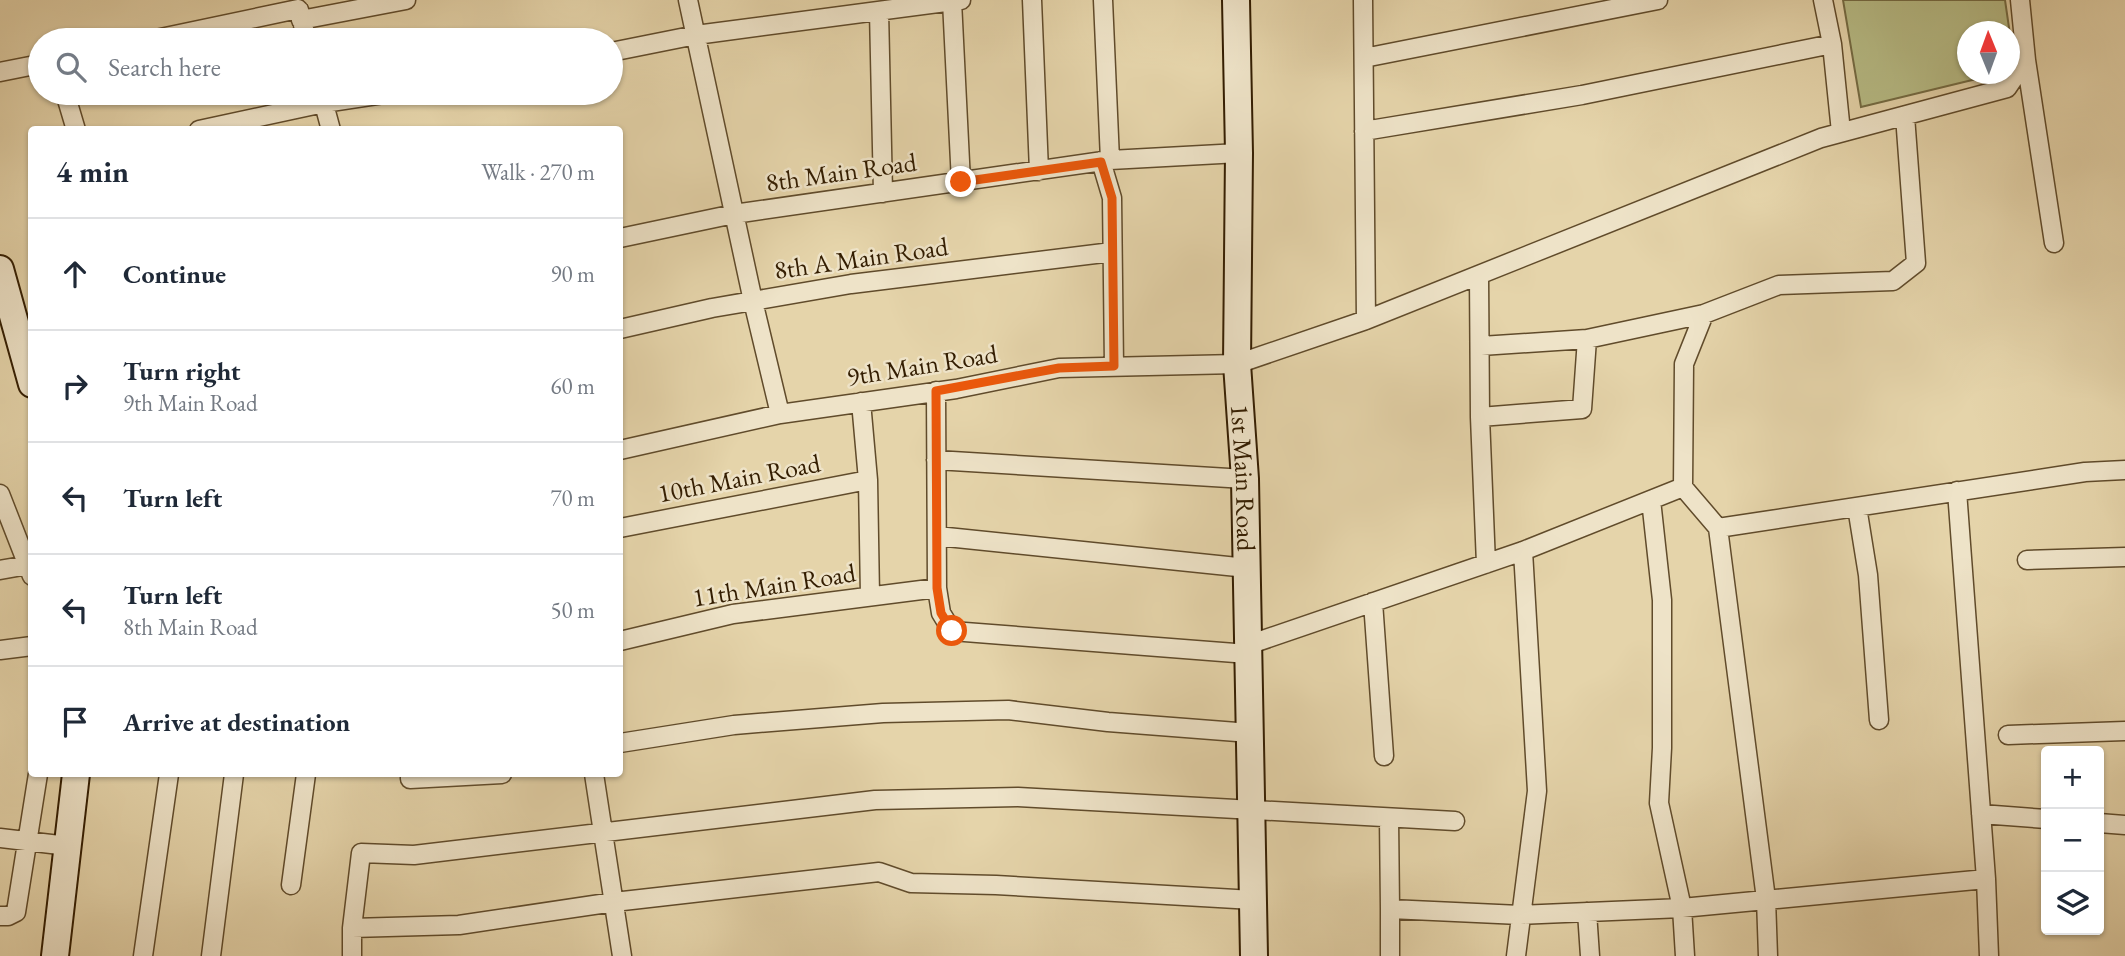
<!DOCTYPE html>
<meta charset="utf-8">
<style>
:root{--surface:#fff;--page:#f6f6f7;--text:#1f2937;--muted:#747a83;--line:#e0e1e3}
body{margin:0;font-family:"EB Garamond",serif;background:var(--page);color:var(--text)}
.controls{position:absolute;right:21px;bottom:21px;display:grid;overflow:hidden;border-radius:7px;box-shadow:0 2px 5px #0004}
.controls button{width:63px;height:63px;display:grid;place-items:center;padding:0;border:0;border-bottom:2px solid var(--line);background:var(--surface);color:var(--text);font:35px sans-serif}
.compass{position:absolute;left:1957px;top:21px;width:63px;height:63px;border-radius:50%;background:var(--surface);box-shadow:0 2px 5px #0004;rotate:359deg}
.stop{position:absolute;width:21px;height:21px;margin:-16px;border:5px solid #ea580c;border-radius:50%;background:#fff}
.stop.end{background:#ea580c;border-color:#fff;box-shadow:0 2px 7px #0008}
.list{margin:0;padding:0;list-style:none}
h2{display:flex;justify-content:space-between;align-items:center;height:91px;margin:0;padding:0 28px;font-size:30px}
h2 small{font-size:23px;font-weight:400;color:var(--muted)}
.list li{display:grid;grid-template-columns:46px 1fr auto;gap:21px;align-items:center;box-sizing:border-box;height:112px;padding:0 28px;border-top:2px solid var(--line)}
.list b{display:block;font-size:26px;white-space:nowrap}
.list p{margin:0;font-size:23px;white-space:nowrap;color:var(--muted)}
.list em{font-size:23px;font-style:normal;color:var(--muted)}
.icon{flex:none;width:38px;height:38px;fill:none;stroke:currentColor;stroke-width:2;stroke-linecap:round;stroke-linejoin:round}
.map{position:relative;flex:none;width:2125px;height:956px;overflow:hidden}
.search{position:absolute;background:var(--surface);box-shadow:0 2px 5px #0004;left:28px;top:28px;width:595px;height:77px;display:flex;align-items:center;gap:18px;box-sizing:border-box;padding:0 24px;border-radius:38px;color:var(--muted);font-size:26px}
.panel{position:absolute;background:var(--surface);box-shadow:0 2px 5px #0004;left:28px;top:126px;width:595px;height:651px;border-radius:7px}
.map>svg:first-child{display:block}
.green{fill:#b7bc86;stroke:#756c44;stroke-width:2}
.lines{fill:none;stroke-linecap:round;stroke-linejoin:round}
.street-casing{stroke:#604b2b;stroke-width:21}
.secondary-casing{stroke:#331d01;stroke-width:30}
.street{stroke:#eee3c8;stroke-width:18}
.secondary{stroke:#eee3c8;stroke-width:26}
.route{stroke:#ea580c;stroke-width:9}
.labels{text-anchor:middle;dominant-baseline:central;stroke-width:5;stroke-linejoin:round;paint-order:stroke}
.street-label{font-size:26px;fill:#331d01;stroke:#eee3c8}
</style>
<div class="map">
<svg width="2125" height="956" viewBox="0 0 2125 956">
<rect width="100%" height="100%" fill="#e5d4aa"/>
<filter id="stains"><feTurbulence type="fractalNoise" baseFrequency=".00286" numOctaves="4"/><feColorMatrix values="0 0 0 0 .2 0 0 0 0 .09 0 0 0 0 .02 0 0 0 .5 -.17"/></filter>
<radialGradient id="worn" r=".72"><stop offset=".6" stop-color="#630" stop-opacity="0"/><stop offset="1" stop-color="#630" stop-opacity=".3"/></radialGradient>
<path class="green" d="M1843 0H2005L2015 69 2010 70V32H1968V74H1997L1861 107Z"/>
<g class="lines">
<defs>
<path id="street" d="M688 0 753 301 780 414
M1032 0 1039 171
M1103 0 1110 160
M1363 0 1366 320
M1823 0 1832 44 1841 132
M952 1 961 182
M299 10 307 40
M879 11 883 193
M301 20 406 0
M151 40 298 9
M611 52 696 35 961 0
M1364 58 1658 0
M2026 60 2054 243
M0 72 40 64
M65 93 76 130
M321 93 331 130
M199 130 324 103 390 93
M1364 131 1582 95 1832 44
M1101 161 1112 198 1114 366
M620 238 734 214 1110 160 1239 153
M1479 275 1480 417 1486 564
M620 329 712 308 851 284 1112 252
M1481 346 1587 339 1704 314
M936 391 937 588 941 613 952 631 1248 654
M861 402 868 480 870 596
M1480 417 1582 409 1587 339
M620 450 780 414 956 389 1059 368 1237 364 1366 320 1821 138 2007 88 2026 60 2020 0
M936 460 1245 479
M1957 491 1986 879 1989 956
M0 494 32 576
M1651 500 1662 600V748L1659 803 1682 908 1685 956
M1857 507 1868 575 1879 720
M620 528 868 480
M1718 528 2085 472 2125 470
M937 536 1247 568
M2027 560 2125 557
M0 570 28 565
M1373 602 1384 756
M620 641 733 614 937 588
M1248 645 1523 551 1683 487
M0 650 32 646
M2008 735 2125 731
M620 743 734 725 883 713 1008 710 1108 722 1250 733
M410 774V779L502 774
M594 774 622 956
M1981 814 2046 819
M1389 818 1390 909
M2099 823 2125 825
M0 838 68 846
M291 885 306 774
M1587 912 1590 956
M0 916H8L16 912 38 774
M352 928 459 925 614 902 879 872 911 883 996 885 1253 900
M143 956 169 774
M211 956 234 774
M352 956V928L361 853 414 855 875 800 1018 797 1455 821
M1390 956V909L1520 915 1682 908 1986 879
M1516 956 1537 791 1523 551
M1768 956 1766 899 1718 528 1683 487 1684 364 1704 314 1779 285 1893 281 1916 263 1905 116"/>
<g id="secondary">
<path id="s1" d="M1236 0 1239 153 1237 364 1245 479 1254 956"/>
<path d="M0 269 32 384"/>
<path d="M55 956 76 774"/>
</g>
</defs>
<use href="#street" class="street-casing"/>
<use href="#secondary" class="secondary-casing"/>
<use href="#street" class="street"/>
<use href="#secondary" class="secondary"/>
</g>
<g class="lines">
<path class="route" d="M952 631 941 613 937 588 936 391 1059 368 1114 366 1112 198 1101 162 961 182"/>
</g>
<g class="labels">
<g class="street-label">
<text transform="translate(841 172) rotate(-8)">8th Main Road</text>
<text transform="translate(861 258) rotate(-8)">8th A Main Road</text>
<text transform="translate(922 365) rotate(-9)">9th Main Road</text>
<text transform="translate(739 478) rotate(-11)">10th Main Road</text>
<text stroke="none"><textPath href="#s1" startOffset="478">1st Main Road</textPath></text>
<text transform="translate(774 585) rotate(-9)">11th Main Road</text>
</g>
</g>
<rect width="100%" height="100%" filter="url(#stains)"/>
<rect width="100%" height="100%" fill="url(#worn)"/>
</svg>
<div class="controls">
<button>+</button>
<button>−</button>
<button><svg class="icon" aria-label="layers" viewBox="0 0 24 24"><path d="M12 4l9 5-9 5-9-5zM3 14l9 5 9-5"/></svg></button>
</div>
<svg class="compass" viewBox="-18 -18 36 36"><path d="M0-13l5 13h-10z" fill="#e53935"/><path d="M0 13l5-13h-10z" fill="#747a83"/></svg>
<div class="stop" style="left:952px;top:631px"></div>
<div class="stop end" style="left:961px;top:182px"></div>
<div class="search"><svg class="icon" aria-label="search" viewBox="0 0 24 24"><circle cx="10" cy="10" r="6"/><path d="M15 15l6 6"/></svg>Search here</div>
<section class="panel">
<h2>4 min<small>Walk · 270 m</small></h2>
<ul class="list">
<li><svg class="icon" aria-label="ahead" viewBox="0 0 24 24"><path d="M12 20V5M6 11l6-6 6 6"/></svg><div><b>Continue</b></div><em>90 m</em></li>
<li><svg class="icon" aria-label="right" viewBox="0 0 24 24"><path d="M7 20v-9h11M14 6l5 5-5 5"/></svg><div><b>Turn right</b><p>9th Main Road</p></div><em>60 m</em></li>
<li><svg class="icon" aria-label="left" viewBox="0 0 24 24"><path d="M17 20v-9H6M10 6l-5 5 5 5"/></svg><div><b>Turn left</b></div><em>70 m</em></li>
<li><svg class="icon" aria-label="left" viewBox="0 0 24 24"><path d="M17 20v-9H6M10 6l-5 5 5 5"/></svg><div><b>Turn left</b><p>8th Main Road</p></div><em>50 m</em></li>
<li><svg class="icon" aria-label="arrive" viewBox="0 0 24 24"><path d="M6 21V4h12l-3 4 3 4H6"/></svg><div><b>Arrive at destination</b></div></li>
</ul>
</section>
</div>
